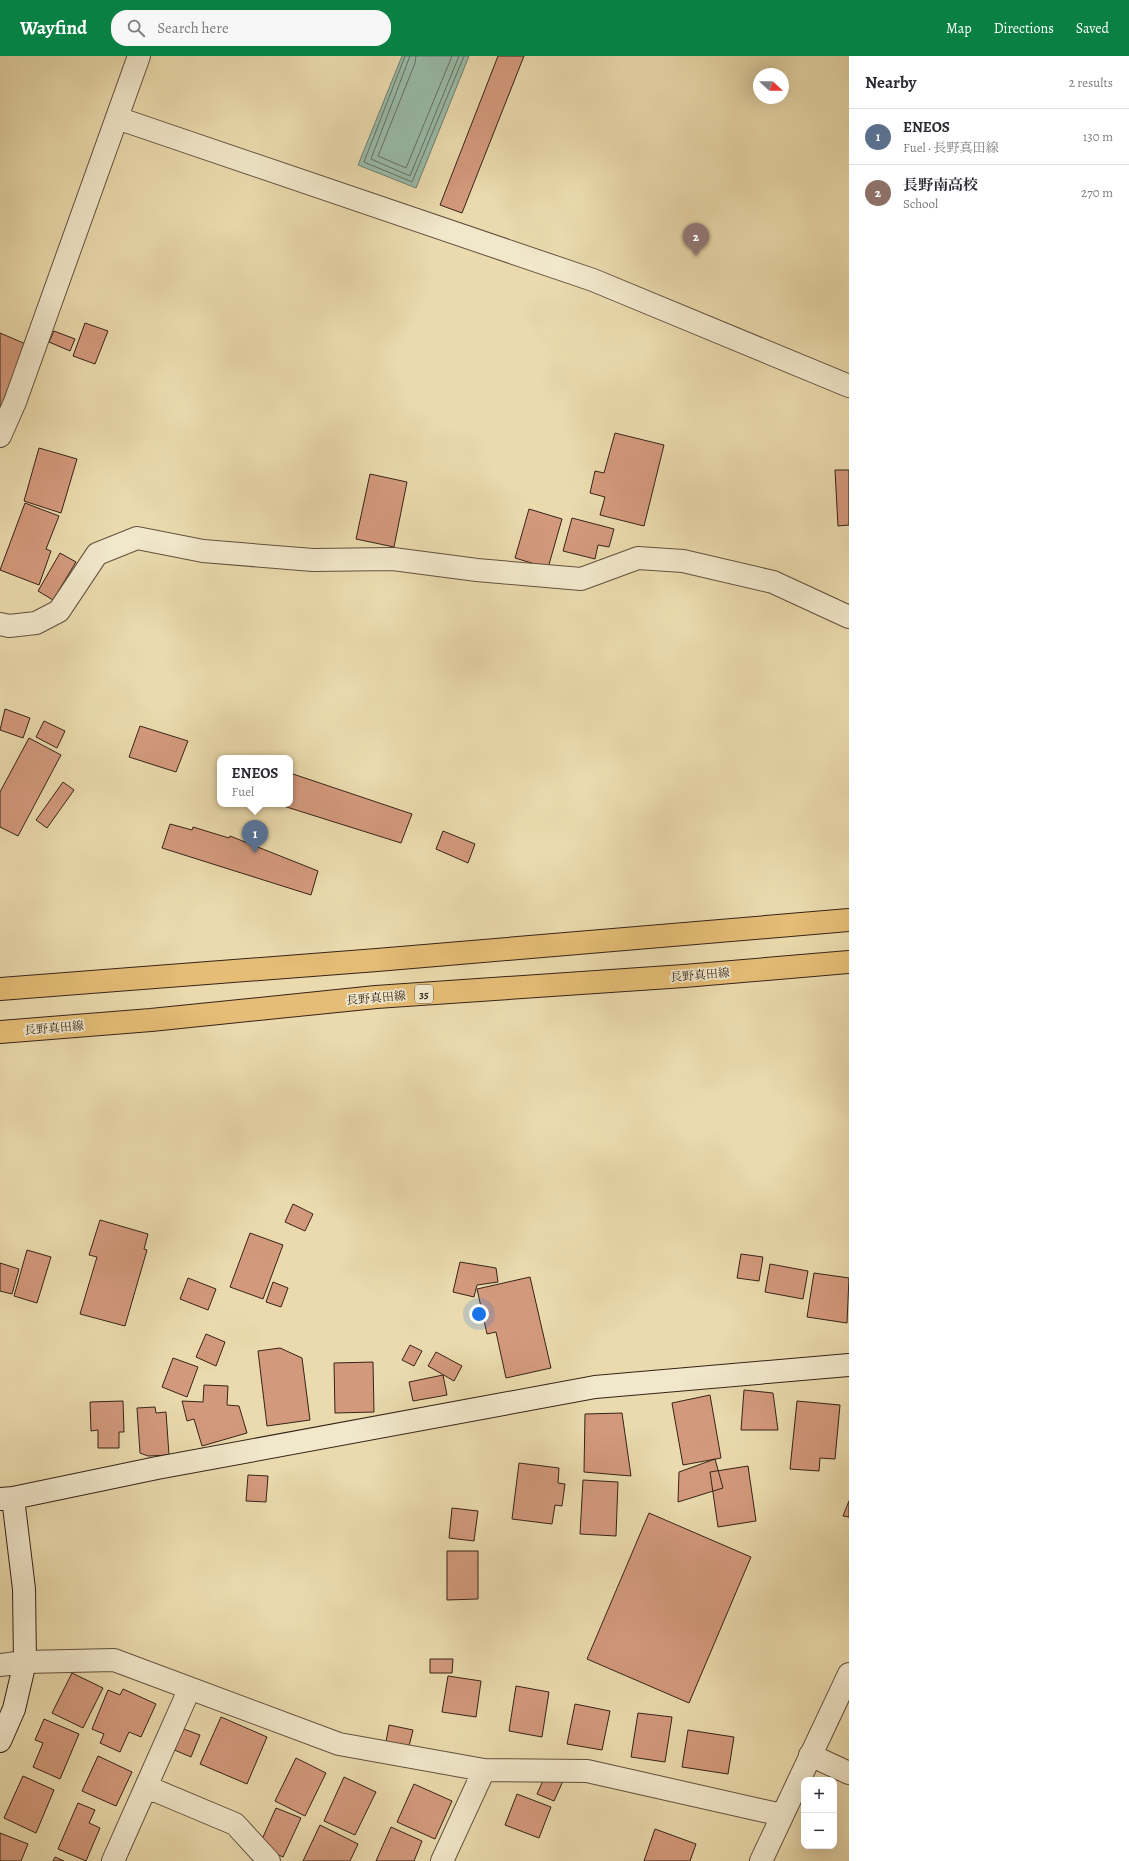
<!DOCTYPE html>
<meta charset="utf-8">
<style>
:root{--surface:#fff;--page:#f7f7f7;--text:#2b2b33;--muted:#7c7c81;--line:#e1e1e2;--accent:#0b8043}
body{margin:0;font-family:Alegreya,"Noto Serif JP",serif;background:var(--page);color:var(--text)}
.controls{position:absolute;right:12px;bottom:12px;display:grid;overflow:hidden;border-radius:8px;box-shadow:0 4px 16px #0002}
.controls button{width:36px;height:36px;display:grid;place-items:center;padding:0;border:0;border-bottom:1px solid var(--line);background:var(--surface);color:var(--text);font:20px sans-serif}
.compass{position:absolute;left:753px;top:12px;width:36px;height:36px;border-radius:50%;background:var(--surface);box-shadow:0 4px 16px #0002;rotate:111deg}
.you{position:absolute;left:479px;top:1258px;width:14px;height:14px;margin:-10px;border:3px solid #fff;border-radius:50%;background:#1a73e8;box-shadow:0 0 0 6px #1a73e833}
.badge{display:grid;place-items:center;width:26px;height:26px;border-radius:50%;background:var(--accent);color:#fff;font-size:13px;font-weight:700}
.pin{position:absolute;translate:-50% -33px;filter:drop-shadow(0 1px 2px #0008)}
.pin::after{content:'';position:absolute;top:21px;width:14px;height:12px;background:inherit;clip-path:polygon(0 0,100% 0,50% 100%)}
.popup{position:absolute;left:217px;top:699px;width:76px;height:52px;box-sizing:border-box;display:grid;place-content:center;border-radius:8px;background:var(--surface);filter:drop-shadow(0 1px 3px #0005);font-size:13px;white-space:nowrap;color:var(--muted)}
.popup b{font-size:15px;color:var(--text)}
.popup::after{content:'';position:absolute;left:50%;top:100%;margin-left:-8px;border:8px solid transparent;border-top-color:var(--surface)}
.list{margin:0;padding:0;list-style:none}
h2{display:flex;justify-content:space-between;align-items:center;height:52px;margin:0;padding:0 16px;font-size:17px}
h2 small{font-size:13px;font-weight:400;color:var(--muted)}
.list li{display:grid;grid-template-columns:26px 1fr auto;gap:12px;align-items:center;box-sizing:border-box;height:56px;padding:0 16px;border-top:1px solid var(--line)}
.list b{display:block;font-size:15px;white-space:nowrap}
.list p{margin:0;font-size:13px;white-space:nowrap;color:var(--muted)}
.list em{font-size:13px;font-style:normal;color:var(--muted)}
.icon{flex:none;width:22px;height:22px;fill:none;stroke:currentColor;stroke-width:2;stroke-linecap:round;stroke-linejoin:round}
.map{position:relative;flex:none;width:849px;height:1805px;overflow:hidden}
header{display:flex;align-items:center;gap:24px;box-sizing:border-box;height:56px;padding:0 20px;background:var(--accent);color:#fff}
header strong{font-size:19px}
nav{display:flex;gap:22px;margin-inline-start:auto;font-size:14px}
.search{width:280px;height:36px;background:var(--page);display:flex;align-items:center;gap:10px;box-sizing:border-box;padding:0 14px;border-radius:16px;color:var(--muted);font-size:15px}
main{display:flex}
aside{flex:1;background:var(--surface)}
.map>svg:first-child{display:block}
.water{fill:#98bba9;stroke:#717e6f}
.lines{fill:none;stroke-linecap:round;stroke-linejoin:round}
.shore{stroke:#676f61;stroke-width:1}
.building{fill:#d3997c;stroke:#362319}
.street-casing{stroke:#63513e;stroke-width:24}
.secondary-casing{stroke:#362319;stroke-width:24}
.primary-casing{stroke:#362319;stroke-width:24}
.street{stroke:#f1e7ca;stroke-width:22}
.secondary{stroke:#f1e7ca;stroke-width:22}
.primary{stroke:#e5bd76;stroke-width:22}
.labels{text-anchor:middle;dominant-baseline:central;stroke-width:3.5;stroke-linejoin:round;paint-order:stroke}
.shield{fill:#f1e7ca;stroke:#6e5e4e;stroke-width:1}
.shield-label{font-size:11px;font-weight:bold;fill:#362319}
.street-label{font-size:12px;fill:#362319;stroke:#f1e7ca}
</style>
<header>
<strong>Wayfind</strong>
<div class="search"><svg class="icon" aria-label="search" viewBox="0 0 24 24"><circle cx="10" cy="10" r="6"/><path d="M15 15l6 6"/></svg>Search here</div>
<nav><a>Map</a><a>Directions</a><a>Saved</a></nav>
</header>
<main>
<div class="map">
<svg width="849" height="1805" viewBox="0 0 849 1805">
<rect width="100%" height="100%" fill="#eadaad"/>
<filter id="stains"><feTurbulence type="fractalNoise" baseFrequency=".005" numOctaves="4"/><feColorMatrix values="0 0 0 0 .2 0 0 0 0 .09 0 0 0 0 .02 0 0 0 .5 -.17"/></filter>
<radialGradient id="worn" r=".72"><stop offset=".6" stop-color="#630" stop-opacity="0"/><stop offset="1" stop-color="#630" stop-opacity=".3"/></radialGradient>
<path class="water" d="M402 0H469L416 132 358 109Z"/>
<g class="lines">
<path class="shore" d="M405 0 364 106 412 126 464 0
M410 0 371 103 410 120 459 0
M416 0 415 7 378 100 406 112 452 0"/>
</g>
<path class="building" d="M498 0H524L462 157 440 149Z
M85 267 108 275 95 308 73 300Z
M54 275 75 283 70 295 49 286Z
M0 277 28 289 0 356Z
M615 377 664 389 644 470 600 459 605 441 590 437 595 415 604 417Z
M39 392 77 403 61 457 24 445Z
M835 414H849V469L838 470Z
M370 418 407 426 394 491 356 483Z
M25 447 59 460 46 493 51 495 39 529 0 514Z
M529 453 562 463 548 512 515 502Z
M572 462 614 473 609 491 598 489 595 503 563 495Z
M60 497 76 506 53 544 38 535Z
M5 653 30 662 23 682 0 674Z
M44 665 65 675 57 692 36 681Z
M140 670 188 685 176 716 129 701Z
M29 682 61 699 18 780 0 771V736Z
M290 717 412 758 401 787 277 748H290Z
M63 726 74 734 47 772 36 764Z
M170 768 192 774 193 771 229 782 230 780 318 815 311 839 162 792Z
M443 775 475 788 468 807 436 793Z
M293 1148 313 1158 305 1175 285 1166Z
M100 1164 148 1178 144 1193 147 1194 125 1270 80 1258 97 1201 89 1199Z
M250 1177 283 1189 263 1243 230 1231Z
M27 1194 51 1201 37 1247 14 1240Z
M741 1198 763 1201 759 1225 737 1222Z
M460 1206 496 1212 498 1226 477 1229 474 1241 453 1236Z
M0 1207 19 1213 12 1238 0 1235Z
M770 1208 808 1215 803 1243 765 1236Z
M814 1217 849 1222 847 1267 807 1261Z
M530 1221 551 1312 506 1322 496 1276 487 1278 477 1233Z
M188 1222 216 1233 208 1254 180 1243Z
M273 1226 288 1232 281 1251 266 1246Z
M206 1278 225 1286 216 1310 196 1301Z
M410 1289 422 1295 414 1310 402 1304Z
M280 1292 302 1302 310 1364 267 1370 258 1295Z
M436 1296 462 1310 454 1325 428 1310Z
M173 1302 198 1311 187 1341 162 1331Z
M373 1306 374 1356 335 1357 334 1307Z
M443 1319 447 1339 413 1345 409 1326Z
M204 1329 228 1330 227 1349 239 1350 247 1377 202 1390 194 1363 187 1365 182 1345 203 1346Z
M744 1334 773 1337 778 1374H741Z
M710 1339 721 1402 683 1409 672 1347Z
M123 1345 124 1376H119V1392H98V1374L91 1375 90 1346Z
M797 1345 840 1349 835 1403 820 1402 819 1415 790 1413Z
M155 1351 156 1357 166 1356 169 1399 148 1400 140 1397 137 1352Z
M622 1357 631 1420 584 1416 585 1358Z
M715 1403 723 1432 678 1446 679 1416Z
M519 1407 559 1412 558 1427 565 1428 562 1450 555 1449 552 1468 512 1463Z
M748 1410 756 1465 718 1471 710 1416Z
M248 1419 268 1420 266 1446 246 1445Z
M583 1424 618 1426 616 1480 580 1478Z
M849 1445V1461L843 1460Z
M452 1452 478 1455 474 1485 449 1482Z
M649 1457 751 1501 689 1647 587 1603Z
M447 1495H478V1543L447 1544Z
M430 1603H453L452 1617H430Z
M72 1617 103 1632 83 1672 52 1657Z
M448 1620 481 1625 476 1661 442 1656Z
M516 1630 549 1636 542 1681 509 1675Z
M123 1633 156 1648 141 1681 129 1676 120 1696 100 1687 104 1678 92 1673 108 1634 120 1639Z
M575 1648 610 1655 602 1694 567 1688Z
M638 1657 672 1661 665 1706 631 1701Z
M221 1661 267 1681 247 1728 200 1708Z
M44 1663 79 1678 60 1723 33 1711 43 1687 35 1684Z
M389 1669 413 1674 409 1690 386 1686Z
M181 1672 200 1679 191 1701 172 1693Z
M688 1674 734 1681 728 1718 682 1711Z
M98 1700 132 1716 116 1750 82 1735Z
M296 1702 326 1717 305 1760 275 1745Z
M546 1718 563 1725 554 1745 537 1738Z
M23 1720 54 1734 36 1777 4 1762Z
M344 1721 376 1736 355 1779 324 1765Z
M414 1728 452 1745 435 1783 397 1766Z
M517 1738 551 1751 539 1782 505 1769Z
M78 1747 95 1754 89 1767 100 1772 86 1805 58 1793Z
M276 1752 301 1762 283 1801 259 1790Z
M320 1769 358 1788 350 1805H303Z
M391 1771 422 1785 414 1805H376Z
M655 1773 696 1788 690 1805H644Z
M0 1777 28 1788 21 1805H0Z
M55 1801 64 1805H53Z"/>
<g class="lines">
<defs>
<path id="street" d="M117 62 593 224 849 330
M0 380 15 346 139 0
M0 568 9 570 36 567 59 555 97 498 137 482 203 495 313 504 393 503 477 514 581 523 638 502 683 505 773 526 849 561
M0 1609 25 1606 114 1604 339 1688 484 1714 442 1805
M810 1699 849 1717
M484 1714 587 1715 782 1759
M147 1731 235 1768 269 1805
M113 1805 189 1634
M761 1805 849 1618"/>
<path id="secondary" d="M0 1443 13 1442 157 1412 595 1331 849 1309
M0 1685 14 1653 25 1606 24 1533 13 1442"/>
<path id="primary" d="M0 933 377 904 849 864
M0 976 151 964 376 941 684 920 849 906"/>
</defs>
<use href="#street" class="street-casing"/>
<use href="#secondary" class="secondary-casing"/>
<use href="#primary" class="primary-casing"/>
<use href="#street" class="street"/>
<use href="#secondary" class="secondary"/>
<use href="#primary" class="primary"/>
</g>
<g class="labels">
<rect class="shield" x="415" y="929" width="18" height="18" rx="3"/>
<g class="shield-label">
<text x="424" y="938">35</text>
</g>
<g class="street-label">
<text transform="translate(700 919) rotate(-5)">長野真田線</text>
<text transform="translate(376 942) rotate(-5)">長野真田線</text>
<text transform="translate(54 972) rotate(-5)">長野真田線</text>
</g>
</g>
<rect width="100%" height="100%" filter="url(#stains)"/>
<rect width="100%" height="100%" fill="url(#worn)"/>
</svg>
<div class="controls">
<button>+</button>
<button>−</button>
</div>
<svg class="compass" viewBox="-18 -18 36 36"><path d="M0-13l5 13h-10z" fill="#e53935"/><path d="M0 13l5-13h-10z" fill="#7c7c81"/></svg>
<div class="you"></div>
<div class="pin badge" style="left:255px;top:797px;background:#5c6f8a">1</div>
<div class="popup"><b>ENEOS</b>Fuel</div>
<div class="pin badge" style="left:696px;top:200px;background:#8d6e63">2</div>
</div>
<aside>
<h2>Nearby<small>2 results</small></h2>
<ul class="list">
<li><span class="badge" style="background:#5c6f8a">1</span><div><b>ENEOS</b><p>Fuel · 長野真田線</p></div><em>130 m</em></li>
<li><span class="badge" style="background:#8d6e63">2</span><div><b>長野南高校</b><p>School</p></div><em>270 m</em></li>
</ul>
</aside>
</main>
